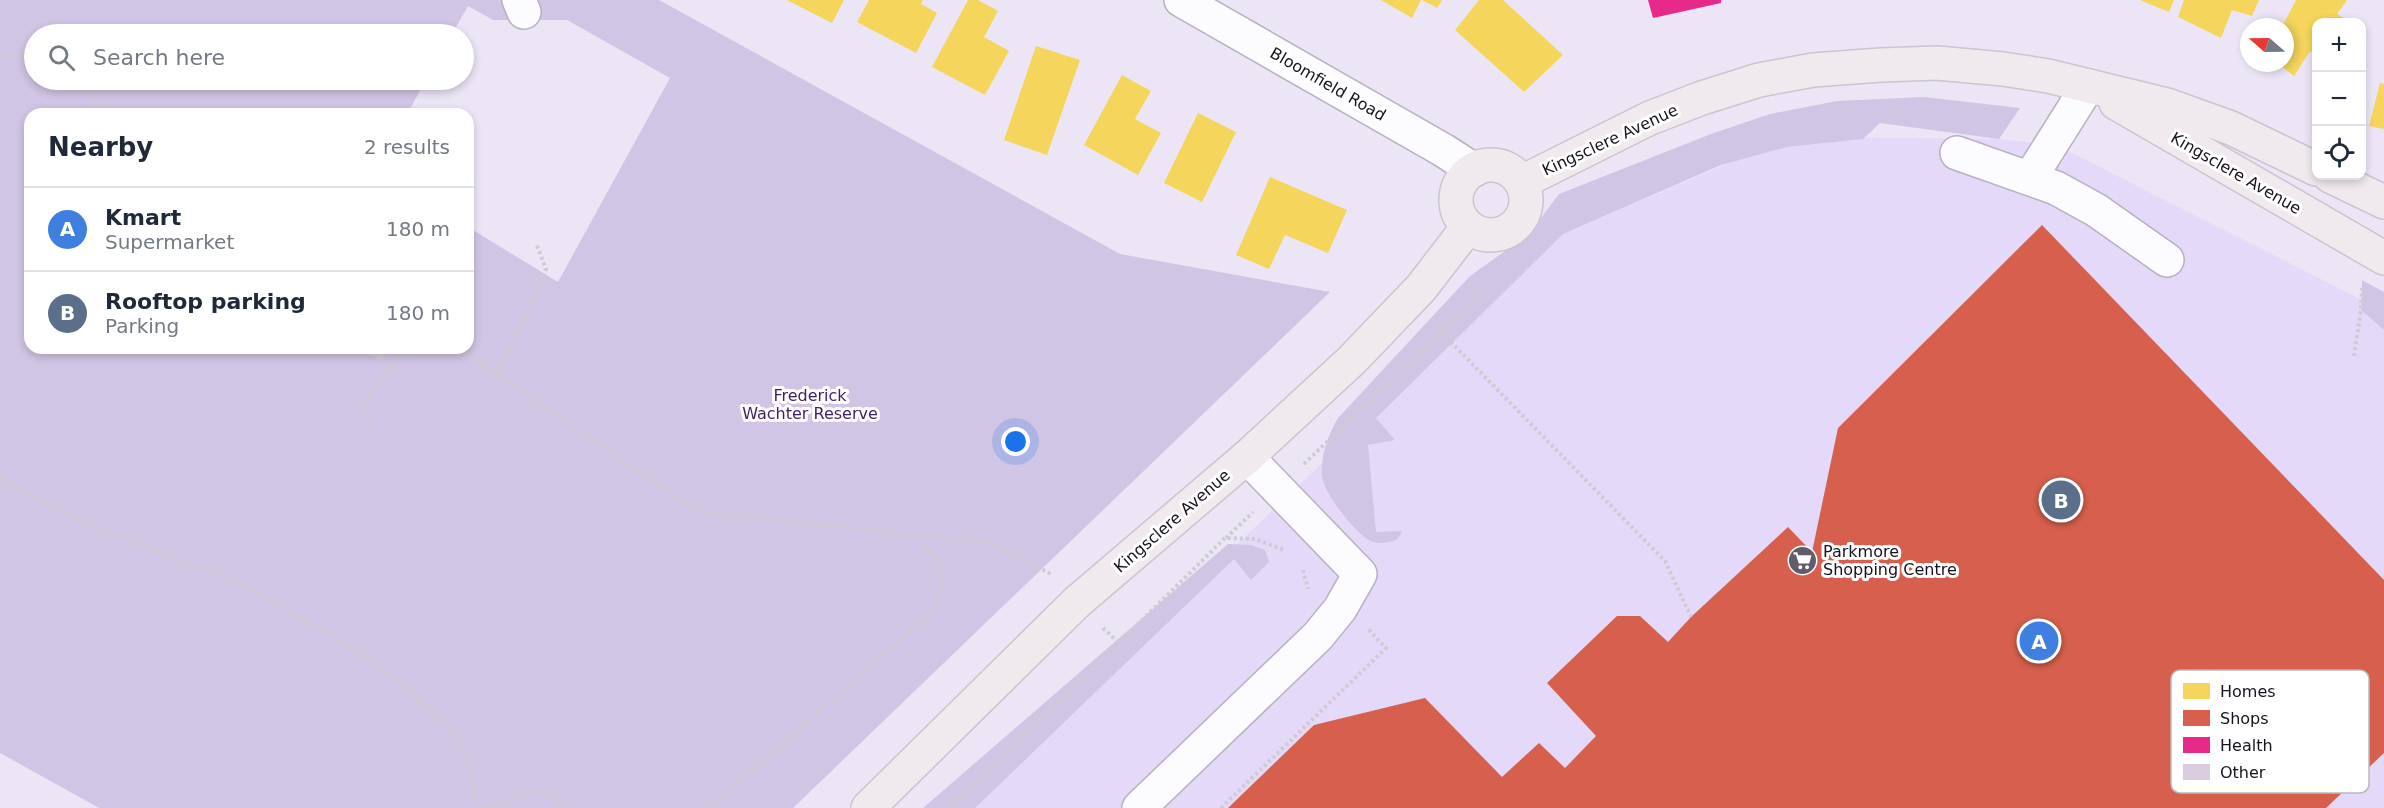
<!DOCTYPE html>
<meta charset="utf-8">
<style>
:root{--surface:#fff;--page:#f6f6f7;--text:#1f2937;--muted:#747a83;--line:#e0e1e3;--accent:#615c6a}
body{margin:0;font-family:"DejaVu Sans",sans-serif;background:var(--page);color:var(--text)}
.controls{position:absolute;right:18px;top:18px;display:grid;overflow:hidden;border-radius:12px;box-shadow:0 3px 9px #0003}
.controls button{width:54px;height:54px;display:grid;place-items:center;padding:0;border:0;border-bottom:2px solid var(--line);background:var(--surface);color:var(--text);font:30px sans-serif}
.compass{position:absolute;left:2240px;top:18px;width:54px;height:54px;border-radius:50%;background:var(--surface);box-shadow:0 3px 9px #0003;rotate:290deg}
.you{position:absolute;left:1016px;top:442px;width:21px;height:21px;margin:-15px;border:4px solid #fff;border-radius:50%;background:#1a73e8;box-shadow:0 0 0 9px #1a73e833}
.badge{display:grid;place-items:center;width:39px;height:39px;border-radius:50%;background:var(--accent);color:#fff;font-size:20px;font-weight:700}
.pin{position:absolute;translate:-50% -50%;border:3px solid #fff;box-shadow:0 2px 6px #0006}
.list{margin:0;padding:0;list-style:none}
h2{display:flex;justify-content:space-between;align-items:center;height:78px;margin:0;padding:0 24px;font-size:26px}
h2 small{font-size:20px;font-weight:400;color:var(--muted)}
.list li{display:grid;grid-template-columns:39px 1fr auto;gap:18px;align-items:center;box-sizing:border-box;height:84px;padding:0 24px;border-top:2px solid var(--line)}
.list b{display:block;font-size:22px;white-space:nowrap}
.list p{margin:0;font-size:20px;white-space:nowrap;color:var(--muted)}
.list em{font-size:20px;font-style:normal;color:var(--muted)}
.icon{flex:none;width:33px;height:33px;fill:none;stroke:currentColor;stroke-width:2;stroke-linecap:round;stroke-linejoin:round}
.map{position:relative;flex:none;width:2384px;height:808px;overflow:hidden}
.search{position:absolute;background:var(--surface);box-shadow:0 3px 9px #0003;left:24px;top:24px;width:450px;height:66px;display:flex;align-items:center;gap:15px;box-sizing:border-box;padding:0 21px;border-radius:33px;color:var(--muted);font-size:22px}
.panel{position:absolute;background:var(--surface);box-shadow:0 3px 9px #0003;left:24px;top:108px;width:450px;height:246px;border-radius:18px}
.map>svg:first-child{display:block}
.built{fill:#e4d9f8}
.green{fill:#d0c5e4;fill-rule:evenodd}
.homes{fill:#f6d55c}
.shops{fill:#d6604d}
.health{fill:#e7298a}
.building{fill:#d8ccde}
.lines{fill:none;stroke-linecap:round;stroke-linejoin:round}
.minor-casing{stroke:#b6b1bf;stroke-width:36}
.major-casing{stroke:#c9c6cf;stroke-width:36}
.path{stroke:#ceccd2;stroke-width:4;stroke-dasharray:3 3;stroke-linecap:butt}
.minor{stroke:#fcfbfe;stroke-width:33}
.major{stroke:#f0e9ed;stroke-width:33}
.labels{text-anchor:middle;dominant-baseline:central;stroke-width:6;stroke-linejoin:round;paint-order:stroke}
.street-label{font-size:16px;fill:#16121e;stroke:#fff}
.park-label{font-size:16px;fill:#3e1e65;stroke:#fff}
.poi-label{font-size:16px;fill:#16121e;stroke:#fff;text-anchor:start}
.key{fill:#fff;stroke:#b9b8bc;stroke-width:1.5}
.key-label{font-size:16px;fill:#16121e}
</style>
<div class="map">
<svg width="2384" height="808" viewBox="0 0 2384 808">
<rect width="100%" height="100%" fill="#ebe5f6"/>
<path class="built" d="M1790 137 1999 139 2056 145 2384 311V808H960L1563 234Z"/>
<path class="green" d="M0 0H659L1120 254 1330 292 793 808H99L0 753ZM468 6 493 20H567L670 78 558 282 468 227V348H30V114H407L426 80H34V34H452Z
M1924 97 2020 108 1999 139 1880 123 1863 139 1786 147 1721 165 1563 234 1376 418 1395 440 1368 445 1376 532 1402 531C1400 538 1396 541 1389 542 1382 544 1373 543 1367 539 1352 528 1323 493 1322 475 1321 454 1328 435 1338 418L1470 276 1518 242 1535 226 1559 194 1711 134 1770 114 1837 101Z
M2362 280 2384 292V330L2361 310Z
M1228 544 1251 545 1265 550 1269 562 1251 580 1234 559 975 808H923Z"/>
<path class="homes" d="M787 0H844L832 23Z
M869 0H923L921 4 937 13 916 53 857 22Z
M968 0H978L998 11 984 37 1009 51 985 95 932 67Z
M1381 0H1421L1412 18Z
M1422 0H1442L1437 8Z
M1479 0H1503L1563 55 1524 92 1455 30Z
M2140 0H2174L2169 12Z
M2184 0H2259L2252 16 2232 10 2221 38 2178 17Z
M2296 0H2347L2337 14 2351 22H2316V55L2310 51 2294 76 2277 63H2285V27H2282Z
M1036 46 1080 60 1047 155 1004 140Z
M1122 75 1151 91 1135 119 1161 133 1138 175 1084 145Z
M2380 83 2384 84V129L2369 126Z
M1198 113 1236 132 1202 202 1164 183Z
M1270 177 1347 210 1328 253 1285 235 1269 269 1236 255Z"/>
<path class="shops" d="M2042 225 2384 580V753L2326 808H1228L1314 725 1425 698 1502 777 1539 743 1565 768 1596 736 1547 683 1617 616H1640L1668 642 1691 617 1788 527 1812 552 1838 428Z"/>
<path class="health" d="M1648 0H1721V3L1653 18Z"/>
<path class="building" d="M360 348H390L382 361Z"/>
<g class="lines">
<defs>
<path id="minor" d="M519 0 524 12
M1181 0 1443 150 1474 170
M1957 153 2056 188 2096 210 2167 260
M2030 178 2088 86
M1139 808 1318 636 1340 609 1360 574 1247 457"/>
<path id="major" d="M2116 103 2384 258
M1456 200a35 35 0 1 1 70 0a35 35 0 1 1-70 0Z
M2330 176 2384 202
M1522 182 1650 118 1702 98 1759 80 1813 70 1881 65 1937 63 2003 69 2048 76 2167 105 2231 128 2316 169
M868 808 1077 602 1247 457 1352 360 1421 288 1468 227"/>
</defs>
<use href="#minor" class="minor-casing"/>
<use href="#major" class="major-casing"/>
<path class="path" d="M0 54 34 59
M68 80 118 114
M1441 332 1480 294 1467 284
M459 348 697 511 990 543 1053 575
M2354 356 2361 310 2362 288
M497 374 538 291 546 269 536 243
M372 422 360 410 403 348
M1304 464 1441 332 1665 561 1691 617
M0 476 32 497 76 519 245 587 337 638 399 682 462 740 478 808
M1226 538 1253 512
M1303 570 1308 589
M1103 628 1119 643 1225 538 1255 539 1284 550
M486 808 536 790 568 808
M706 808 771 755 934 608 943 585 938 560 916 536
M948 808 1119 643
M1221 808 1386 648 1368 629"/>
<use href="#minor" class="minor"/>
<use href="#major" class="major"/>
</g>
<defs>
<symbol id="supermarket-disc" viewBox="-11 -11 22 22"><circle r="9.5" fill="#615c6a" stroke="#fff"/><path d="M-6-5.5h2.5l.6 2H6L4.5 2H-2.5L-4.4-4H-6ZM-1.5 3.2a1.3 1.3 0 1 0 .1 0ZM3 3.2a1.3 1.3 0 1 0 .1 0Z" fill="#fff"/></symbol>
</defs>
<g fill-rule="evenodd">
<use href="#supermarket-disc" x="1786" y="544" width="33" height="33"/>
</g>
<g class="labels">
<g class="street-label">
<text transform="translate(1328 84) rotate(30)">Bloomfield Road</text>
<text transform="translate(1610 140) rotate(-25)">Kingsclere Avenue</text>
<text transform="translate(2236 173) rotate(30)">Kingsclere Avenue</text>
<text transform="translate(1172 521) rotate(-41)">Kingsclere Avenue</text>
</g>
<g class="park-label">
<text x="810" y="395">Frederick<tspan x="810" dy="18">Wachter Reserve</tspan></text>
</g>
<g class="poi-label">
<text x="1823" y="551">Parkmore<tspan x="1823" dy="18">Shopping Centre</tspan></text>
</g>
</g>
<rect x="2171" y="670" width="198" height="123" rx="9" class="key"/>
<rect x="2183" y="683" width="27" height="16" fill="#f6d55c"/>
<rect x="2183" y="710" width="27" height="16" fill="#d6604d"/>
<rect x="2183" y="737" width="27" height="16" fill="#e7298a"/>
<rect x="2183" y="764" width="27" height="16" fill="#d8ccde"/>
<g class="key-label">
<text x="2220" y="697">Homes</text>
<text x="2220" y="724">Shops</text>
<text x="2220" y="751">Health</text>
<text x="2220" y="778">Other</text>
</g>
</svg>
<div class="controls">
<button>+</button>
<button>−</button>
<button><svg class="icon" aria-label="locate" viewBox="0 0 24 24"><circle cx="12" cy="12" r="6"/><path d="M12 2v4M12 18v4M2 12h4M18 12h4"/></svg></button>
</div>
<svg class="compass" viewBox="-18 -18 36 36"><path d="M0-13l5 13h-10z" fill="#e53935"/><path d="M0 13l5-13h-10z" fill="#747a83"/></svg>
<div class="you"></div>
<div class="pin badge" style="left:2039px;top:641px;background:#3f7fe0">A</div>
<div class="pin badge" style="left:2061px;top:500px;background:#5c6f8a">B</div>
<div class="search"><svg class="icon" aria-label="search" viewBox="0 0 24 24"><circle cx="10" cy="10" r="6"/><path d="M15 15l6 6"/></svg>Search here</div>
<section class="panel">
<h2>Nearby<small>2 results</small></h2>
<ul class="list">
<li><span class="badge" style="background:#3f7fe0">A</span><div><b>Kmart</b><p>Supermarket</p></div><em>180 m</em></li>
<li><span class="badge" style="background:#5c6f8a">B</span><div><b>Rooftop parking</b><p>Parking</p></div><em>180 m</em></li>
</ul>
</section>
</div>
